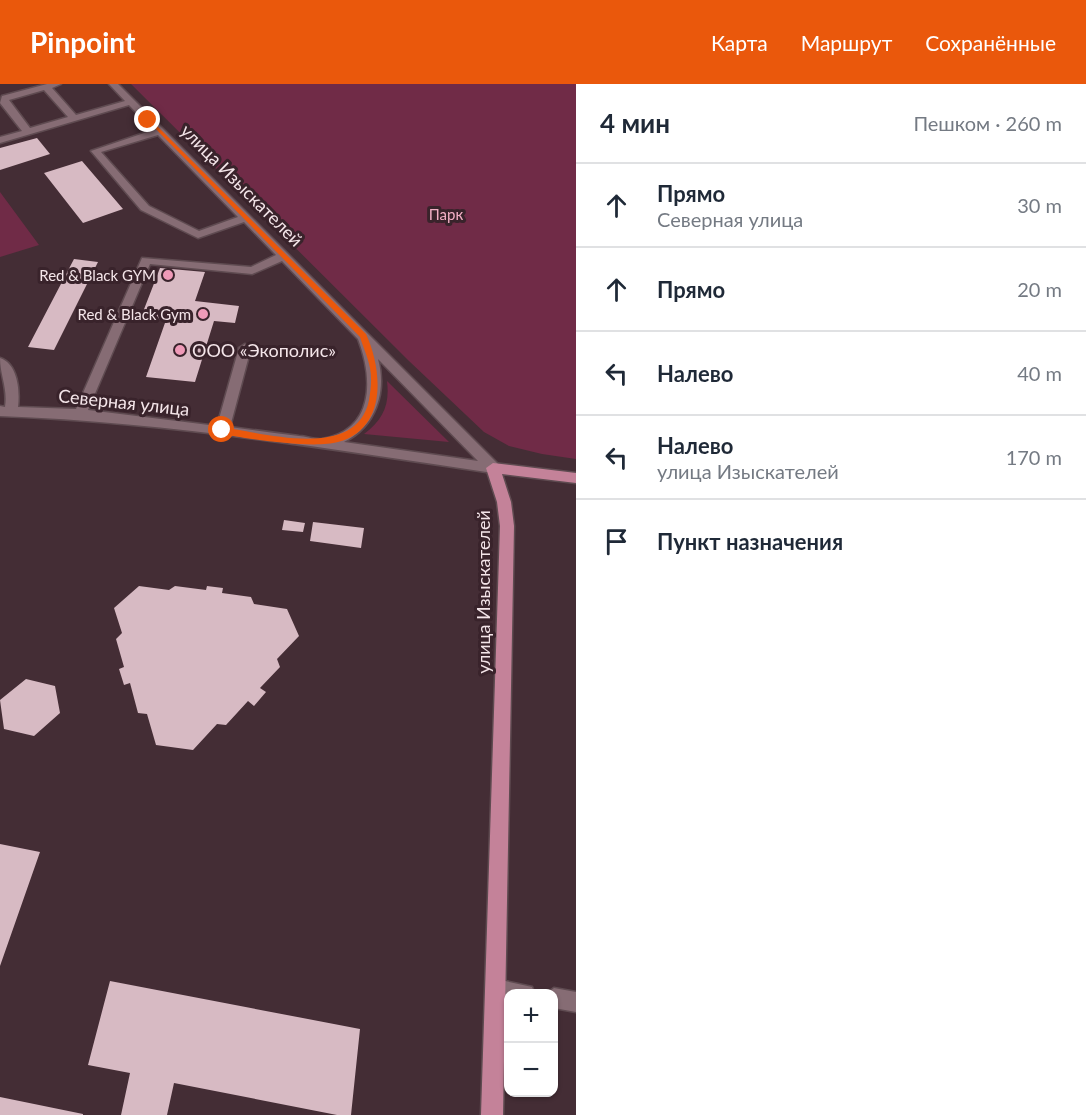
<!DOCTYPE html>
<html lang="ru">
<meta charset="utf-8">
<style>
:root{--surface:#fff;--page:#f6f6f7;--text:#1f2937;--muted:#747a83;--line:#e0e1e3;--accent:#ea580c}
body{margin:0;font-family:Lato,sans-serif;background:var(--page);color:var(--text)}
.controls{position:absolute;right:18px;bottom:18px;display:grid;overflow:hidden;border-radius:12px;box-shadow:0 2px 4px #0004}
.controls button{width:54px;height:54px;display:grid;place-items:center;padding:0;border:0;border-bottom:2px solid var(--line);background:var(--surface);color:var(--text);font:30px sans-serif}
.stop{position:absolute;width:18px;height:18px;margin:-14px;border:4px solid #ea580c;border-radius:50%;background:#fff}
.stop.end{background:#ea580c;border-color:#fff;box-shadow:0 2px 6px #0008}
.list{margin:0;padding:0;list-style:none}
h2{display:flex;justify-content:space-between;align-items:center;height:78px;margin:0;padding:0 24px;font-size:26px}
h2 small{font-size:20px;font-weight:400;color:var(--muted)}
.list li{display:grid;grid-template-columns:39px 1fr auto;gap:18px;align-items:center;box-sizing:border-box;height:84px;padding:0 24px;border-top:2px solid var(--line)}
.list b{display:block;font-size:22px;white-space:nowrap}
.list p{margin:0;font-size:20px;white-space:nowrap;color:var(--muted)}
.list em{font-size:20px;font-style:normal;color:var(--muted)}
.icon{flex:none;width:33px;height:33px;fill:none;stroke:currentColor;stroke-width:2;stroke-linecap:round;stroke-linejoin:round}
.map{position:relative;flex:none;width:576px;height:1031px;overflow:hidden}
header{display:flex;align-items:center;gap:36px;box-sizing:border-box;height:84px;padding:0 30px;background:var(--accent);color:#fff}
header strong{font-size:28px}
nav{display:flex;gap:33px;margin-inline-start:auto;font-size:21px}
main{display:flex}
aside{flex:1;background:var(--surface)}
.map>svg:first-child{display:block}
.green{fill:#702b47}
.building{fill:#d7bac3}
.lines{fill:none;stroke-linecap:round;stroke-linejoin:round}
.minor-casing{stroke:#5f4b51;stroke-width:3}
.major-casing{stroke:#5f4b51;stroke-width:3}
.minor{fill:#866c74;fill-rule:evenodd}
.major{fill:#c48299;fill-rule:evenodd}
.route{fill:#ea580c}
.poi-dot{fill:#ef9ab8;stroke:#39232b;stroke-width:2}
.labels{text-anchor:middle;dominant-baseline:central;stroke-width:6;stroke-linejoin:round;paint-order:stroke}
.far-park-label{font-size:15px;fill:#f3afc5;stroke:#39232b}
.far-poi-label{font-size:15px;fill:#f4e5e9;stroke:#39232b;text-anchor:end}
.street-label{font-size:18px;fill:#f4e5e9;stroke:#39232b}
.poi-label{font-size:18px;fill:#f4e5e9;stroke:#39232b;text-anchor:start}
</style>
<header>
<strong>Pinpoint</strong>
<nav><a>Карта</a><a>Маршрут</a><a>Сохранённые</a></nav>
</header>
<main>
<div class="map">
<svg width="576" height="1031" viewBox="0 0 576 1031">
<rect width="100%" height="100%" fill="#442d35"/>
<path class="green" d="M131 0H576V375L542 370 509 362 484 348 409 277Z
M0 108 39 161 0 173Z
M387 297 449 358 364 350C383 336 390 321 387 297Z"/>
<path class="building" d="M37 54 50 70 0 86V64Z
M82 77 123 125 83 139 44 89Z
M74 175 98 178 54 266 28 263Z
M160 184 205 188 195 217 239 222 235 239 214 237 195 298 146 293 166 236 141 233Z
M284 436 305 439 303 448 282 446Z
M313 438 364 444 361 464 310 457Z
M139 502 169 506 175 502 206 506 207 502 223 504 222 509 251 513 254 520 287 525 299 552 277 575 280 583 260 604 266 608 254 622 248 617 226 641 217 640 193 666 156 661 147 630 138 629 130 599 124 601 119 585 124 583 116 555 122 549 114 524Z
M26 595 55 602 60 629 34 652 4 645 0 616Z
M0 760 40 768 0 882Z
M110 897 360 945 351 1031H337L174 999 167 1031H121L130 989 88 981Z
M0 1013 83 1030V1031H0Z"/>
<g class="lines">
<defs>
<path id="minor" d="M47 0H61L52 4 76 31 125 17 109 0H118L498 380 500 384 498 388 493 389C330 365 165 338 0 332V322L5 323C8 305 0 291 0 274 18 280 20 307 18 323L76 325 142 174 251 183 276 171 244 138 198 154 141 126 91 67 153 46 129 21 0 59V53L22 47 0 19 2 12ZM44 6 68 33 30 44 9 16ZM158 51 238 133 199 147 149 122 101 68ZM282 177 358 255C373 294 375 346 322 355 315 356 305 352 299 352 276 349 253 346 230 343L251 264 245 260 239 264 217 342 88 326 150 180 252 190ZM378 275 478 377 344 358C376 342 387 308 378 275Z
M496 895 532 903 535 910H508V917L489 912 486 905 489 898Z
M554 904 576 908V928L554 924V910H546Z"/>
<path id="major" d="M493 379 576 389V399L502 390 511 418 514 442 503 1031H481L500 442 497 418 486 384Z"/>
</defs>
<use href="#minor" class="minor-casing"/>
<use href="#major" class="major-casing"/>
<use href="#minor" class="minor"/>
<use href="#major" class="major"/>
</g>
<path class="route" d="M146 35H150L366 250C383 287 387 345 338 358 314 365 244 355 219 349L218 346 222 343C264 349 357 377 369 316 371 305 372 294 370 284 368 273 363 263 360 253Z"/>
<g class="poi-dot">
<circle cx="168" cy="191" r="6"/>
<circle cx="203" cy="230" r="6"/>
<circle cx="180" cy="266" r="6"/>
</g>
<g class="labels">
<g class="far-park-label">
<text x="446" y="130">Парк</text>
</g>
<g class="far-poi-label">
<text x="156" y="191">Red &amp; Black GYM</text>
<text x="191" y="230">Red &amp; Black Gym</text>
</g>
<g class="street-label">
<text transform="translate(242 101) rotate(45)">улица Изыскателей</text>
<text transform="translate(124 318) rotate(6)">Северная улица</text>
<text transform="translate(483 508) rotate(-90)">улица Изыскателей</text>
</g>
<g class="poi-label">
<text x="192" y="266">ООО «Экополис»</text>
</g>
</g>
</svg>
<div class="controls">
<button>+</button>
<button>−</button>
</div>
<div class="stop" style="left:222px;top:346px"></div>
<div class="stop end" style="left:148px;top:36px"></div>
</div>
<aside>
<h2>4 мин<small>Пешком · 260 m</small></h2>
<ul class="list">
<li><svg class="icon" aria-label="ahead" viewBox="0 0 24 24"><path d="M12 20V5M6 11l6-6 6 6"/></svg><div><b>Прямо</b><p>Северная улица</p></div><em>30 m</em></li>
<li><svg class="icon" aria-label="ahead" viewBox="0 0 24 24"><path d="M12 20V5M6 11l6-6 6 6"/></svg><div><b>Прямо</b></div><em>20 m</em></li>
<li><svg class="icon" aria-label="left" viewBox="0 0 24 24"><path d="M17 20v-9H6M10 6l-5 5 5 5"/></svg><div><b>Налево</b></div><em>40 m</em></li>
<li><svg class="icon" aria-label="left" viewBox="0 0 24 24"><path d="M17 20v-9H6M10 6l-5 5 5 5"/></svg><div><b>Налево</b><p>улица Изыскателей</p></div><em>170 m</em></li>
<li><svg class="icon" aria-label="arrive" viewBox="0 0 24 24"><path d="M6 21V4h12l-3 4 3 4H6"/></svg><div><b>Пункт назначения</b></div></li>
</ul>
</aside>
</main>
